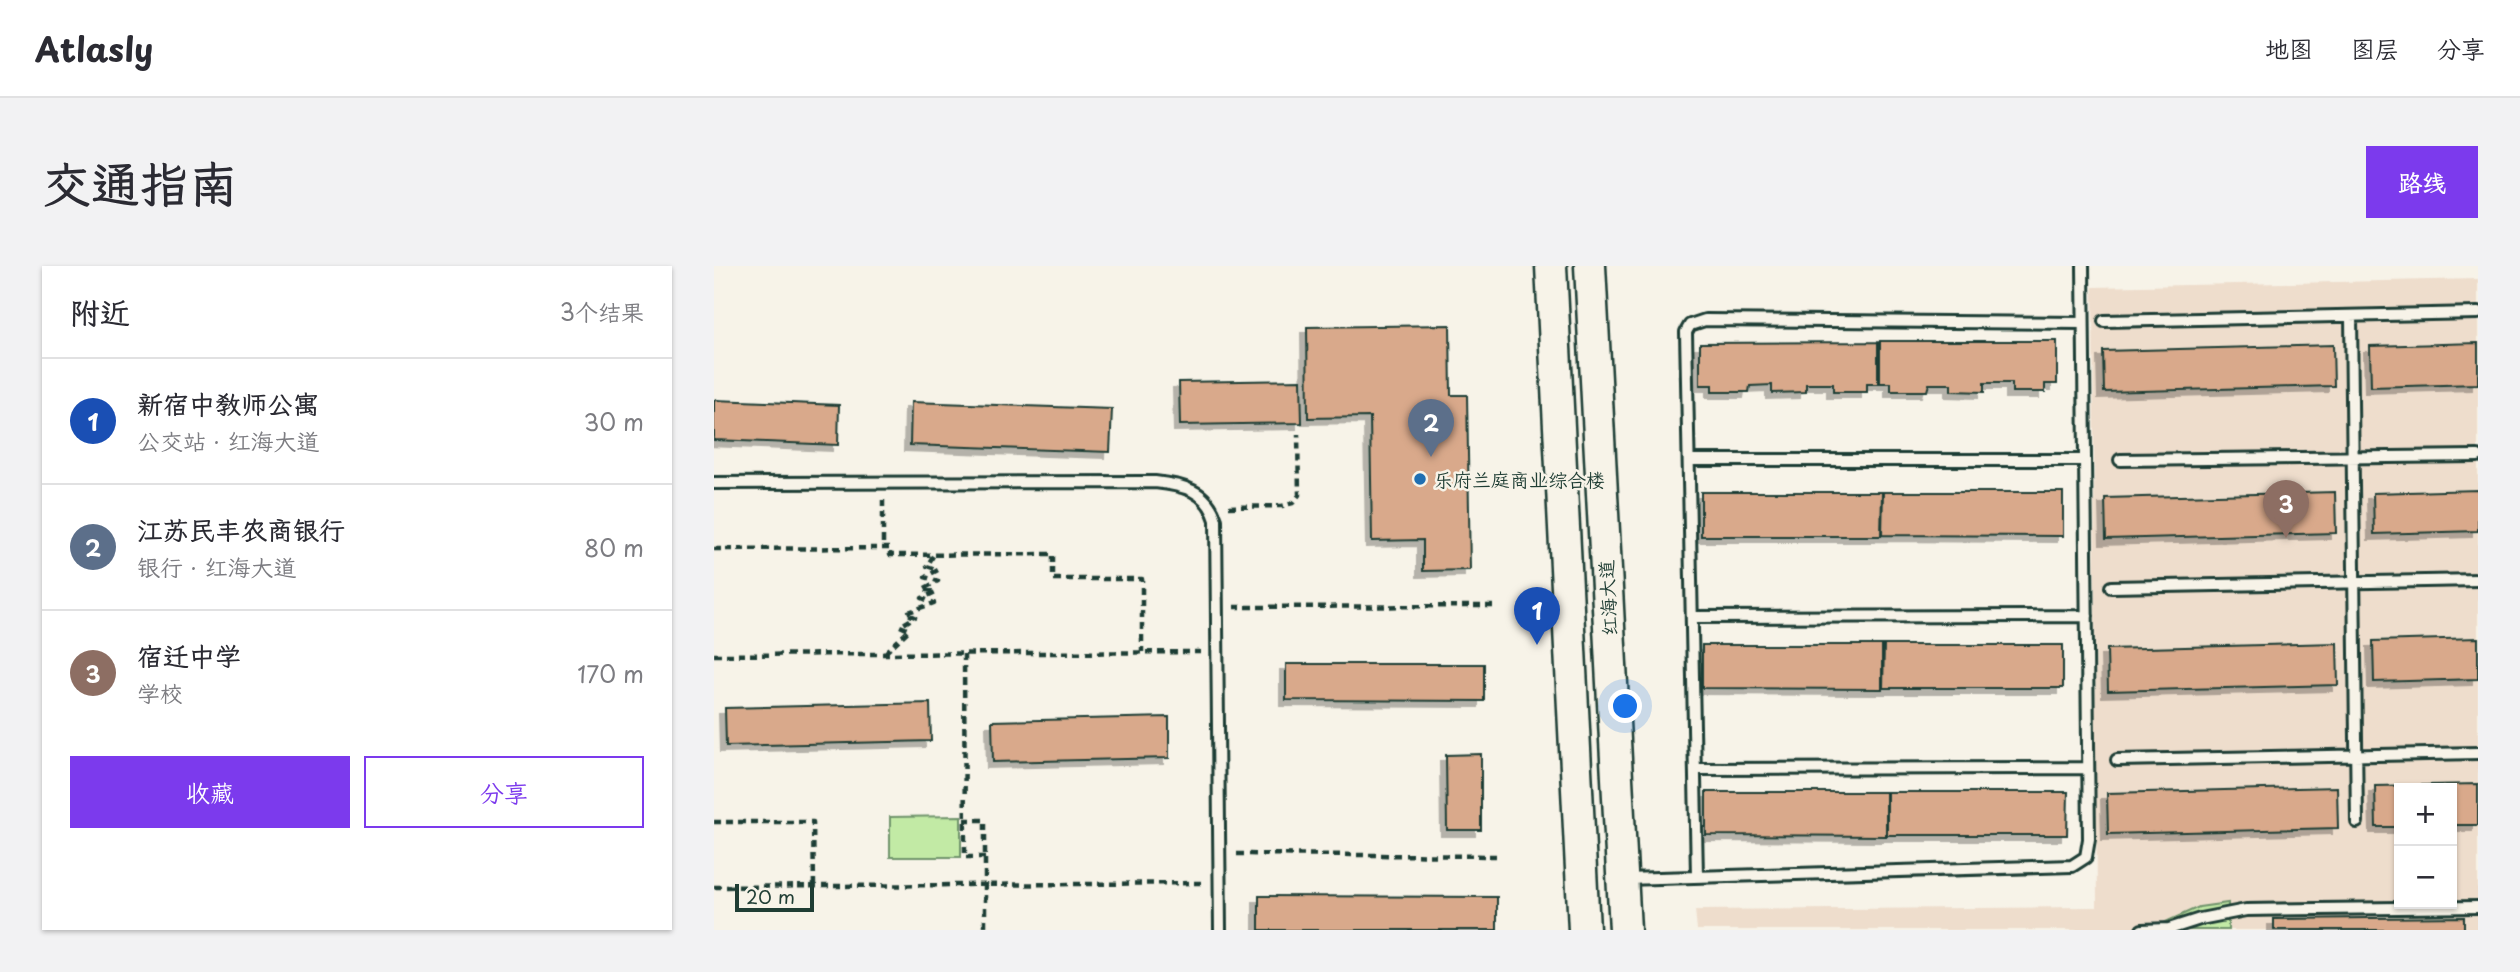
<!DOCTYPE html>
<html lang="zh">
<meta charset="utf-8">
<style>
:root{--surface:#fff;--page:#f2f2f3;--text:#2b2b33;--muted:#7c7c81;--line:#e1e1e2;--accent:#7c3aed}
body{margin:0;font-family:"Playpen Sans","LXGW WenKai TC",sans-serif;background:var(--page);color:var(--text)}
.controls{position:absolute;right:21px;bottom:21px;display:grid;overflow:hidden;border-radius:0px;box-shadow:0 2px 5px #0004}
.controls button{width:63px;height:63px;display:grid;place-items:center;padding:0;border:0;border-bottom:2px solid var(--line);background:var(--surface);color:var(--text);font:35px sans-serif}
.scale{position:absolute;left:21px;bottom:18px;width:79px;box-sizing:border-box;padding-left:7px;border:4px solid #1f3d34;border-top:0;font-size:19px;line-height:24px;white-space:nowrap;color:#1f3d34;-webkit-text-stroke:5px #f7f3e8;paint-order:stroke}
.you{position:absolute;left:912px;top:441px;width:24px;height:24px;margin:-18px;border:5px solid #fff;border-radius:50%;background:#1a73e8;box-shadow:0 0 0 10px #1a73e833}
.badge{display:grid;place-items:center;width:46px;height:46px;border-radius:50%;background:var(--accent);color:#fff;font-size:23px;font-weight:700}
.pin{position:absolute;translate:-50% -58px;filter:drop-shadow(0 2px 4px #0008)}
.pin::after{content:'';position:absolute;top:37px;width:24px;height:21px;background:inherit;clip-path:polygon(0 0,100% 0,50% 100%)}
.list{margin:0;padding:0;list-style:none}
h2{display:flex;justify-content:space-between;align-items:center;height:91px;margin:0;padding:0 28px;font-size:30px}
h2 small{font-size:23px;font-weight:400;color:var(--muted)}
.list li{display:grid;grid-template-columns:46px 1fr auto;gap:21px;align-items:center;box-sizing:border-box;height:126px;padding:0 28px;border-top:2px solid var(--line)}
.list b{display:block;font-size:26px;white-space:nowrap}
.list p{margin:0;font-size:23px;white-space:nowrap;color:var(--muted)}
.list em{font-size:23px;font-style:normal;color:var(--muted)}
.actions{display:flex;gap:14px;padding:21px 28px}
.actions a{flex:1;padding:16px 0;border:2px solid var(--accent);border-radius:0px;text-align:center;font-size:24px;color:var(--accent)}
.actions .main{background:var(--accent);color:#fff}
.map{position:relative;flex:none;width:1764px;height:664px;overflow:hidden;border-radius:0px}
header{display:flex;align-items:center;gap:42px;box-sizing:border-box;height:98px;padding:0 35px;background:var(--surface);border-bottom:2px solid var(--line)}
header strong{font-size:33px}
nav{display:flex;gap:38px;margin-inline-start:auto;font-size:24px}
.intro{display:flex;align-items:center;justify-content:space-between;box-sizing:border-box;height:168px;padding:0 42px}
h1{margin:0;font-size:49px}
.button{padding:18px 32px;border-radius:0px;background:var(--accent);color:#fff;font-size:24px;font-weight:700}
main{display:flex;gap:42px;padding:0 42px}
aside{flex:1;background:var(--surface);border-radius:0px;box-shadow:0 2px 5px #0004}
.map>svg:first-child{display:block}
.built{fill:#edc;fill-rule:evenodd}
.green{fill:#c2eaa5;stroke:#70946c;stroke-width:2}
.building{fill:#d9a98b;stroke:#1f3d34;stroke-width:2;filter:url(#shadow)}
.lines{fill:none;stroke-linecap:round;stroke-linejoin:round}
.lane-casing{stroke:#1f3d34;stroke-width:16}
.secondary-casing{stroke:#1f3d34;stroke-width:35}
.path{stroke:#1f3d34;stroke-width:4.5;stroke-dasharray:7 5;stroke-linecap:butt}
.lane{stroke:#f7f3e8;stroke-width:10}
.secondary{stroke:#f7f3e8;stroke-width:30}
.poi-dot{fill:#1f6fb2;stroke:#f7f3e8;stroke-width:2.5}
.labels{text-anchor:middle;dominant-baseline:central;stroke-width:5;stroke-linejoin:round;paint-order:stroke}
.poi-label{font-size:19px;fill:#1f3d34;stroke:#f7f3e8;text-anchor:start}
.street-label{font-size:19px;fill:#1f3d34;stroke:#f7f3e8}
</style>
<header>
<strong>Atlasly</strong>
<nav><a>地图</a><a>图层</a><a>分享</a></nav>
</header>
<div class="intro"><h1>交通指南</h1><a class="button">路线</a></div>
<main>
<aside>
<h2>附近<small>3个结果</small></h2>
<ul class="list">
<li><span class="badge" style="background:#1a4fb4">1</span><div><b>新宿中教师公寓</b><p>公交站 · 红海大道</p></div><em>30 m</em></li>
<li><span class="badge" style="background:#5c6f8a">2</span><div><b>江苏民丰农商银行</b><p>银行 · 红海大道</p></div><em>80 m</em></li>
<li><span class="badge" style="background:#8d6e63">3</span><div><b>宿迁中学</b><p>学校</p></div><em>170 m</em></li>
</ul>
<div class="actions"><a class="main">收藏</a><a>分享</a></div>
</aside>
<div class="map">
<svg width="1764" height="664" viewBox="0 0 1764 664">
<defs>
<filter id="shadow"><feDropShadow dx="-6" dy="6" stdDeviation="0" flood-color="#0004"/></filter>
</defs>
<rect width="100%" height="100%" fill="#f7f3e8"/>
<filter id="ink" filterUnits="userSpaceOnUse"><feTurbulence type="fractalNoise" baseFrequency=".0143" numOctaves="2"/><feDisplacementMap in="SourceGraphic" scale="14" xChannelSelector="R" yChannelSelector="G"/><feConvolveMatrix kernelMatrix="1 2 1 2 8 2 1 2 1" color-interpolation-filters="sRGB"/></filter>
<g filter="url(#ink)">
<path class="built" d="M1764 13V664H983L981 644 1383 641 1379 21ZM1685 522H1738V638H1685Z"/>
<path class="green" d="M247 550V591H176V551Z
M1514 637V664H1434L1485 641Z"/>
<path class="building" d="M736 59 737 129H753L756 304 709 305V274L658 275 656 151 594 152 593 61Z
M1166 75H1343V118H1331V126H1298V117H1270V126L1237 125V118H1215L1213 125H1177V117H1166Z
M1164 76V118H1153V126H1119V118H1092V126L1058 127V119L1036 120 1035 126H998V119H986V77Z
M1764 77V118L1657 121 1656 80Z
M1619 79 1620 120 1390 126 1389 85Z
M587 114 588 157 466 159 465 116Z
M0 134 125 139 124 179 0 174Z
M197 136 398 143 396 186 196 179Z
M1764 224V265L1660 268 1659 227Z
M987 226H1168L1167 270H987Z
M1169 226H1349V270L1168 269Z
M1621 226 1622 267 1392 273 1391 232Z
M1764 372V413L1660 416 1659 375Z
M1623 377 1624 419 1394 425 1393 383Z
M988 379H1168V423L988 422Z
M1170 379H1349V422H1169Z
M572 398H770V435L572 434Z
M216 437 217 475 12 480 11 442Z
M455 451V492L279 496 278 455Z
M767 488V564H733L732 489Z
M1764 518V559H1738V522H1685V561H1662L1661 520Z
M1623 521 1624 562 1394 568 1393 527Z
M992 526H1172V570L992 569Z
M1173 526H1354L1353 569H1173Z
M545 630 783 631V664H545Z
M1750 651V664H1560V653Z"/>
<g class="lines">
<defs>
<path id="lane" d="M1637 50 1643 556
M1390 55 1764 47
M975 194H1371
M1406 194 1764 190
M0 217 441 216C469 219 493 224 502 254L506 664
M1397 321 1764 314
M978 351 1373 350
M1403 494 1764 487
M981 503 1374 502
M983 610 972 66 976 59 991 54 1369 57
M911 613 1358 600 1372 591 1375 573 1369 0
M1428 664 1455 663 1486 653 1532 644 1764 641"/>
<path id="secondary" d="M837 0 870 664
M876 0 911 664"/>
</defs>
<use href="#lane" class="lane-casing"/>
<use href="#secondary" class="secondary-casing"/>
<path class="path" d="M169 234V282
M515 241 568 240 579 237 585 229 584 168
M0 283 176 282V289L339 288V313H428V386
M520 341 780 340
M171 387 195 364 186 360 201 351 192 347 220 337 208 332 222 326 209 323 224 315 211 311 224 304 213 300 219 290
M250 388 251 591H271
M0 389 486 386
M250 554H271V664
M0 556H99L100 620
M523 588 785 590
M0 621 487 617"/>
<use href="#lane" class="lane"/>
<use href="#secondary" class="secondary"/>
</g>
</g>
<circle class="poi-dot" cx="706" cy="213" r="7"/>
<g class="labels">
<g class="poi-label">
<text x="720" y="213">乐府兰庭商业综合楼</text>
</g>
<g class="street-label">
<text transform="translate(893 332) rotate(-93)">红海大道</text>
</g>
</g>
</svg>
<div class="controls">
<button>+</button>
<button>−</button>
</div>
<div class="scale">20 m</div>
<div class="you"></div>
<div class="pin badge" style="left:823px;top:379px;background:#1a4fb4">1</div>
<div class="pin badge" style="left:717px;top:191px;background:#5c6f8a">2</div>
<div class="pin badge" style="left:1572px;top:272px;background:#8d6e63">3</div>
</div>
</main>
